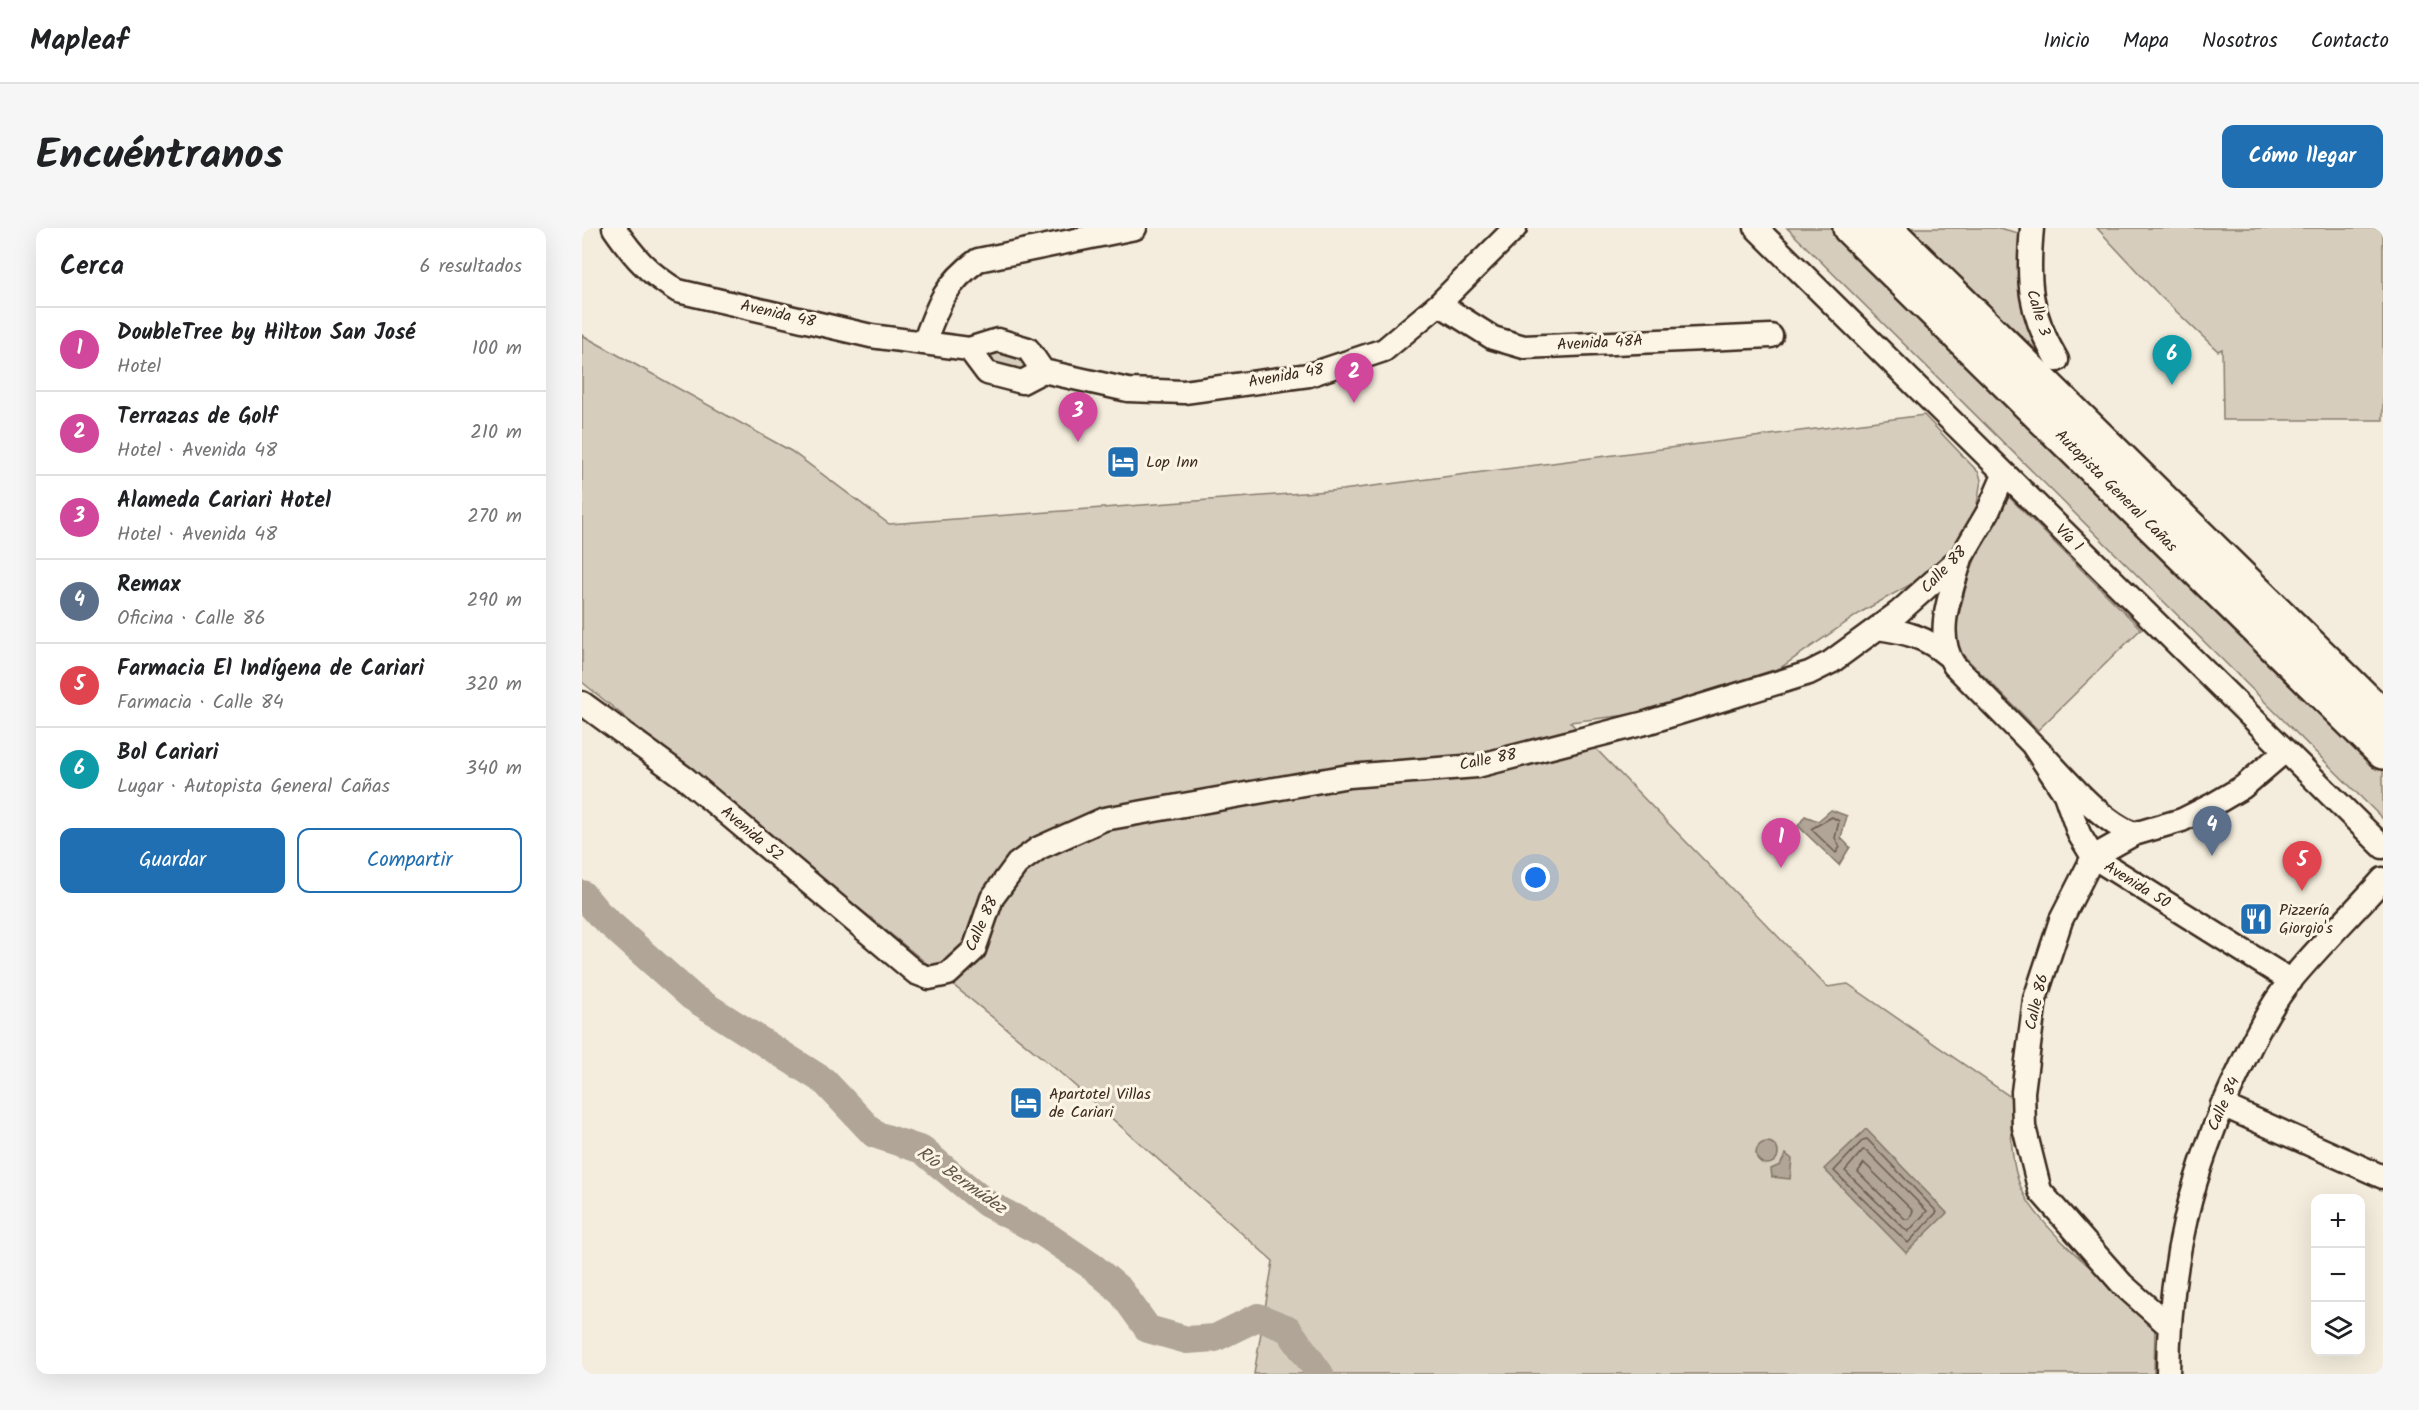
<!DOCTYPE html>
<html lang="es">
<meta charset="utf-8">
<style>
:root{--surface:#fff;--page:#f6f6f6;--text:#202124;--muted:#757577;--line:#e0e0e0;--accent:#1f6fb2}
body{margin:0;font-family:Kalam,sans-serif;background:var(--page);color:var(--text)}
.controls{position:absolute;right:18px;bottom:18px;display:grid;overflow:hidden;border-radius:12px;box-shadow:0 6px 24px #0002}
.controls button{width:54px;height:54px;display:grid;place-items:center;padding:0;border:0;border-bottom:2px solid var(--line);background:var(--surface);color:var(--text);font:30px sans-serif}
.you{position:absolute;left:954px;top:650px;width:21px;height:21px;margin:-15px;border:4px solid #fff;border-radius:50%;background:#1a73e8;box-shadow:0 0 0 9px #1a73e833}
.badge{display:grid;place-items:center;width:39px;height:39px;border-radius:50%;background:var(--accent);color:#fff;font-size:20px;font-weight:700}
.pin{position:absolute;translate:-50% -50px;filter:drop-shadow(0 2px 3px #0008)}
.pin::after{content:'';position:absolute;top:32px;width:21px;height:18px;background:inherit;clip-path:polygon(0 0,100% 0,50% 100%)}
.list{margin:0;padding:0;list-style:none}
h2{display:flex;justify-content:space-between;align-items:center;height:78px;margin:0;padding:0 24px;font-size:26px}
h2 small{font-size:20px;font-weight:400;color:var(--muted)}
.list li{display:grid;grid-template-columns:39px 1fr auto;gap:18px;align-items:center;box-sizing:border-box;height:84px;padding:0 24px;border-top:2px solid var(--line)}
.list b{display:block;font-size:22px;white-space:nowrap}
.list p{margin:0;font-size:20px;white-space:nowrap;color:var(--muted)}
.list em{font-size:20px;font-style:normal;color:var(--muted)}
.actions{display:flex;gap:12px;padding:18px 24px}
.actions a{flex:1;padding:14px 0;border:2px solid var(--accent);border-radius:12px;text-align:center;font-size:21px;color:var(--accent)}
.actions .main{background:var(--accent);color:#fff}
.icon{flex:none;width:33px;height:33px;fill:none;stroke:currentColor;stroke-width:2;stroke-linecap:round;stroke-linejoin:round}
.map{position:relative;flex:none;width:1801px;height:1146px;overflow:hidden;border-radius:12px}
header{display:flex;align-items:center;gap:36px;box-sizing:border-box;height:84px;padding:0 30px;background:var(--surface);border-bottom:2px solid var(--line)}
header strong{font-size:28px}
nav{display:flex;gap:33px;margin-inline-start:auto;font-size:21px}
.intro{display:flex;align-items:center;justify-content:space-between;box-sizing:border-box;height:144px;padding:0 36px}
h1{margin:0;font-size:42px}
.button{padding:15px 27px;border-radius:12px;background:var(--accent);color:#fff;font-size:21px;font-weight:700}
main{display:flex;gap:36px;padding:0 36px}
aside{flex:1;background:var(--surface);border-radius:12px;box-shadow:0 6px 24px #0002}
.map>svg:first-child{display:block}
.green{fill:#d6cdbd;stroke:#887c6e;stroke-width:1.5}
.water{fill:#b0a596;stroke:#817466;stroke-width:1.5}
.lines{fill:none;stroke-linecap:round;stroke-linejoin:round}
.shore{stroke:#6a5b4e;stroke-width:1.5}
.river{stroke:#b0a596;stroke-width:28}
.minor-casing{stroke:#3b2a1e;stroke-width:27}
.highway-casing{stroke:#3b2a1e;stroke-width:38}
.minor{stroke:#fcf5e5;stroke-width:22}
.highway{stroke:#fcf5e5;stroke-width:33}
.labels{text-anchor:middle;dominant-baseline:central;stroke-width:6;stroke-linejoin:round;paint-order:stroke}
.street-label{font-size:16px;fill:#3b2a1e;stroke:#fcf5e5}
.poi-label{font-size:16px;fill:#3b2a1e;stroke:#fcf5e5;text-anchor:start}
.water-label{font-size:18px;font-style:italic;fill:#645548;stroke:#fcf5e5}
</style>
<header>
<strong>Mapleaf</strong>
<nav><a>Inicio</a><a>Mapa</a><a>Nosotros</a><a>Contacto</a></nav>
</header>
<div class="intro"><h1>Encuéntranos</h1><a class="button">Cómo llegar</a></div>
<main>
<aside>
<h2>Cerca<small>6 resultados</small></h2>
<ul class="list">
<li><span class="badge" style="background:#d1479c">1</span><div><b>DoubleTree by Hilton San José</b><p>Hotel</p></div><em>100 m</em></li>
<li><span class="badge" style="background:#d1479c">2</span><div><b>Terrazas de Golf</b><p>Hotel · Avenida 48</p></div><em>210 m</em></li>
<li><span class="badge" style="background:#d1479c">3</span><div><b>Alameda Cariari Hotel</b><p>Hotel · Avenida 48</p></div><em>270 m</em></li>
<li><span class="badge" style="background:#5c6f8a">4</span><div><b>Remax</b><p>Oficina · Calle 86</p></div><em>290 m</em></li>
<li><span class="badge" style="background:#e0444e">5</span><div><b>Farmacia El Indígena de Cariari</b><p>Farmacia · Calle 84</p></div><em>320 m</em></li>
<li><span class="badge" style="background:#0f9aa8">6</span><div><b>Bol Cariari</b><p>Lugar · Autopista General Cañas</p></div><em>340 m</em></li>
</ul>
<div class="actions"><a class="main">Guardar</a><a>Compartir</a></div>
</aside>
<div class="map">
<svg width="1801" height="1146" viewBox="0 0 1801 1146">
<rect width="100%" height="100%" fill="#f4eddd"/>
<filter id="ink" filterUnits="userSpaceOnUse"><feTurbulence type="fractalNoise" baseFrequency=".0167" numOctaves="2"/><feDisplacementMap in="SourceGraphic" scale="12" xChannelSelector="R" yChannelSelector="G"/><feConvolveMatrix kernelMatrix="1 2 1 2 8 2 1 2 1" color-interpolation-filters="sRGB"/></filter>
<g filter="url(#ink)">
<path class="green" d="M1205 0H1259L1801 539V591Z
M1325 0H1417L1441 6 1465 132Z
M1515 0H1801V192H1641L1640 121 1636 123 1577 67Z
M0 107 209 223 307 296 760 262 1342 187 1397 245 1399 252 1393 288 1374 323 1349 345 1281 383 1198 440 1053 486 988 494 1245 759 1266 756 1430 870C1429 900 1427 934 1440 962 1458 1003 1537 1063 1573 1095L1572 1146H672L691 1033 475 842 0 454Z
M414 119 446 133 437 146 410 136 408 124Z
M1427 269 1559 401 1456 502 1377 423 1373 402 1387 347 1398 319Z"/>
<path class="water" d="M1249 582 1265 588 1259 610 1268 619 1257 637 1216 598 1223 588 1236 593Z
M1284 901 1365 985 1324 1025 1242 941Z
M1174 925a11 11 0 1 1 22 0a11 11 0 1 1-22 0Z
M1204 926 1210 931 1208 951 1190 949 1189 941 1198 937Z"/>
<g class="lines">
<path class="shore" d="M1250 589 1257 593 1253 610 1258 619 1254 625 1229 601Z
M1285 911 1355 984 1326 1015 1252 943 1281 912Z
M1281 922 1285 923 1345 983 1326 1004 1263 943Z
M1282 935 1331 983 1327 991H1323L1276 944Z"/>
<path class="river" d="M0 666 17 686 110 769 242 853 292 906 340 922 404 975 461 1005 511 1039 538 1062 566 1101 605 1112 633 1110 676 1089 706 1101 738 1146"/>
<defs>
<path id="minor" d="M32 0C52 29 66 45 96 63L289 108 387 121 416 112 446 121 461 143
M1174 0 1801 619
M1450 0C1445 53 1447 85 1475 132
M857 76 911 110 942 119 1189 108
M342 115C356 77 362 57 396 32L553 0
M387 121 405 145 440 154 461 143 546 162 602 164 727 147 802 122 857 76 933 0
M1379 330C1370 363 1351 405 1372 437L1450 516
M1296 400C1323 404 1344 409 1365 427
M0 475 104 551 334 745 347 750 366 746 392 722 410 670 435 636 457 620 522 591 767 548 895 538 1067 494 1227 445 1249 434 1316 385 1380 328 1406 284 1422 247
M1552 606C1515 592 1479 544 1450 516L1483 566 1497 606 1511 629 1709 753
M1640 877 1801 949
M1587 1098 1540 1056 1458 963 1442 899 1441 864 1453 771 1479 692 1511 629 1552 606 1600 592 1632 576 1661 559 1703 523
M1586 1146C1587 1036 1609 942 1657 843 1671 812 1687 779 1709 752 1738 717 1771 685 1801 651"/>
<path id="highway" d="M1268 0 1801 524
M1303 0 1801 489"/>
</defs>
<use href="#minor" class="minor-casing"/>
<use href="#highway" class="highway-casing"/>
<use href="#minor" class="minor"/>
<use href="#highway" class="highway"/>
</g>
</g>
<defs>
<symbol id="hotel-square" viewBox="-11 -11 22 22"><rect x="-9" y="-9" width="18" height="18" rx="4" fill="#1f6fb2" stroke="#fcf5e5"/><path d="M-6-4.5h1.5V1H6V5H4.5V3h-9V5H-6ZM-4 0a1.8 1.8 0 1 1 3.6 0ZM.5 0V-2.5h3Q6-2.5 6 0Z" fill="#fff"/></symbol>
<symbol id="restaurant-square" viewBox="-11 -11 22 22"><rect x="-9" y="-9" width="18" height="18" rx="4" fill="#1f6fb2" stroke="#fcf5e5"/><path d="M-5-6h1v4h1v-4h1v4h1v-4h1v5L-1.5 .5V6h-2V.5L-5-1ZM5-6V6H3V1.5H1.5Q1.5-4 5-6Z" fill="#fff"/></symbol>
</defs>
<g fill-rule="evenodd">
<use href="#hotel-square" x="522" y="215" width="38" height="38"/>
<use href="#restaurant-square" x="1655" y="672" width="38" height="38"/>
<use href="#hotel-square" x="425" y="856" width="38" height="38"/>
</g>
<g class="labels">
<g class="street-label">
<text transform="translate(1456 85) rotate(73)">Calle 3</text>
<text transform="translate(196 86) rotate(13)">Avenida 48</text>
<text transform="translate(1018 115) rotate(-3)">Avenida 48A</text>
<text transform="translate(704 148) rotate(-10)">Avenida 48</text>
<text transform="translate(1534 263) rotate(45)">Autopista General Cañas</text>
<text transform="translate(1487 310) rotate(44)">Vía 1</text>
<text transform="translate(1362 342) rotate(-46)">Calle 88</text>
<text transform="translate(906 532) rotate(-11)">Calle 88</text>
<text transform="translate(170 606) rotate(40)">Avenida 52</text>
<text transform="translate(1555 657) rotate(32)">Avenida 50</text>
<text transform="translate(400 696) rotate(-66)">Calle 88</text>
<text transform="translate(1455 774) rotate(-77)">Calle 86</text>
<text transform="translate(1642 876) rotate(-66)">Calle 84</text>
</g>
<g class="poi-label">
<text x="564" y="234">Lop Inn</text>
<text x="1697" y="682">Pizzería<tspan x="1697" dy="18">Giorgio's</tspan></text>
<text x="467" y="866">Apartotel Villas<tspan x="467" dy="18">de Cariari</tspan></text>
</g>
<g class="water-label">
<text transform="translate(379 953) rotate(35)">Río Bermúdez</text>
</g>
</g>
</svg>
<div class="controls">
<button>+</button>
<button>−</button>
<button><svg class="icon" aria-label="layers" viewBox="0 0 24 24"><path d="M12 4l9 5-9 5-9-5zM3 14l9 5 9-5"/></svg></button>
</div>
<div class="you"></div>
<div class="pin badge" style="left:1199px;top:640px;background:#d1479c">1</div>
<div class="pin badge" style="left:772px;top:175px;background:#d1479c">2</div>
<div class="pin badge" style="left:496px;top:214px;background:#d1479c">3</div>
<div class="pin badge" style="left:1630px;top:628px;background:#5c6f8a">4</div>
<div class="pin badge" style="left:1720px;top:663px;background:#e0444e">5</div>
<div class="pin badge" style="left:1590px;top:157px;background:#0f9aa8">6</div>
</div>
</main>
